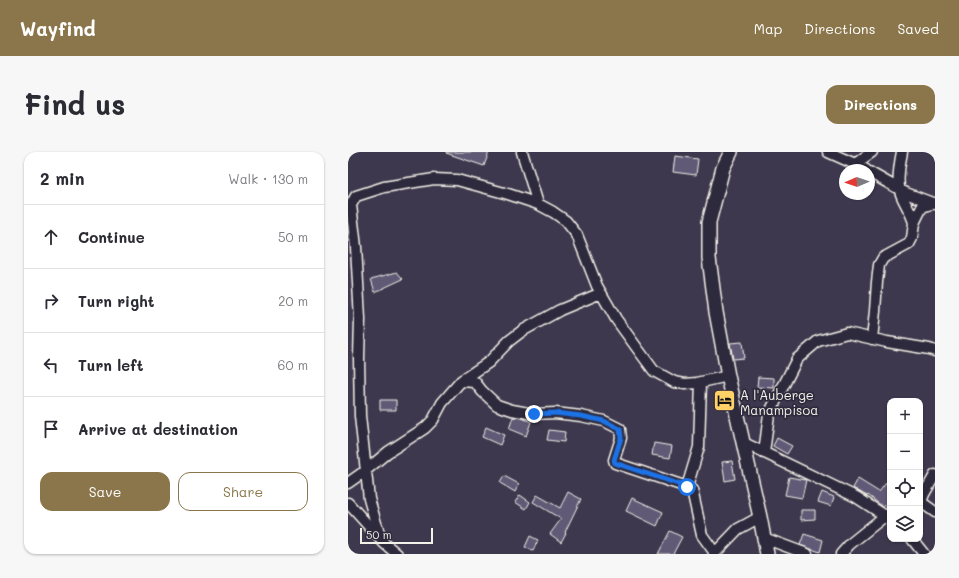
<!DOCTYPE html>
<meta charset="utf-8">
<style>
:root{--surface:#fff;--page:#f7f7f7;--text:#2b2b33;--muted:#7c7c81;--line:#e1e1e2;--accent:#8a764a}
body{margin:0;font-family:Mali,sans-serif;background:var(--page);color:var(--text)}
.controls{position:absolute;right:12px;bottom:12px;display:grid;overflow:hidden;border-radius:8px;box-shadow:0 1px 3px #0004}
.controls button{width:36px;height:36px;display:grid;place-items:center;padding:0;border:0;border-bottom:1px solid var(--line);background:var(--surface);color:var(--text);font:20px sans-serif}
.compass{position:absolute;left:491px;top:12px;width:36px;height:36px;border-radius:50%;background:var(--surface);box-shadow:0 1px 3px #0004;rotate:268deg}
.scale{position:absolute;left:12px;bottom:10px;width:73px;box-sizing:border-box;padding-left:4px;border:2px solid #f4f1e8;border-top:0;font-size:11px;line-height:14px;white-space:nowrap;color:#f4f1e8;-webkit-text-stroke:3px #2f2a3d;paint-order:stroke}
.stop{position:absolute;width:12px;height:12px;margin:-9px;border:3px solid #1a73e8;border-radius:50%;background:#fff}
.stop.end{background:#1a73e8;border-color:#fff;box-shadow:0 1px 4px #0008}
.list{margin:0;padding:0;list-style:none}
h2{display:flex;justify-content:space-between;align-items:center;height:52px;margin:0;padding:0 16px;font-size:17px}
h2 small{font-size:13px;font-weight:400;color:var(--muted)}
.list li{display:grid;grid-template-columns:26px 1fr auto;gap:12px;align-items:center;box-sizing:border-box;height:64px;padding:0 16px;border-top:1px solid var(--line)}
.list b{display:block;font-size:15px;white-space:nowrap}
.list em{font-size:13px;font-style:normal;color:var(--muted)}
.actions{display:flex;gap:8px;padding:12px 16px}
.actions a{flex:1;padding:9px 0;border:1px solid var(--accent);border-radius:12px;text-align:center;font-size:14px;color:var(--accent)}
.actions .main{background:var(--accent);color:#fff}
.icon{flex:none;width:22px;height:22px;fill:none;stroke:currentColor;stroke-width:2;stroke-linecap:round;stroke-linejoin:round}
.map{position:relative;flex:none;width:587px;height:402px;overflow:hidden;border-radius:12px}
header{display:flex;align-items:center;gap:24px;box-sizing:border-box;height:56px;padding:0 20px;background:var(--accent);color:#fff}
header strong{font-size:19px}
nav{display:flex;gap:22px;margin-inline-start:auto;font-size:14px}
.intro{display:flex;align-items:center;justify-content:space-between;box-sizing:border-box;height:96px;padding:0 24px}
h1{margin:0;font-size:28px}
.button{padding:10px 18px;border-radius:12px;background:var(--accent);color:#fff;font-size:14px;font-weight:700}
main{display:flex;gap:24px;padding:0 24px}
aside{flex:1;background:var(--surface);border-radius:12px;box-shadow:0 1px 3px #0004}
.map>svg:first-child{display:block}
.building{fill:#605a77;stroke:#f4f1e8}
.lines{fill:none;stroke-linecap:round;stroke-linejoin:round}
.minor-casing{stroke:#f4f1e8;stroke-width:13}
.tertiary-casing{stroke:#f4f1e8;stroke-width:16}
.minor{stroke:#2f2a3d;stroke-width:10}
.tertiary{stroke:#2f2a3d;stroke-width:13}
.route{stroke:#1a73e8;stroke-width:5}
.labels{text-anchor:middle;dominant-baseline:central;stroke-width:3.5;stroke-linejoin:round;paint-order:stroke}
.poi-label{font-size:13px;fill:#f4f1e8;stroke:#2f2a3d;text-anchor:start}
</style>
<header>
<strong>Wayfind</strong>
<nav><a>Map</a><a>Directions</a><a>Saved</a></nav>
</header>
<div class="intro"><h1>Find us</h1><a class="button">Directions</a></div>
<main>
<aside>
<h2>2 min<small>Walk · 130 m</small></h2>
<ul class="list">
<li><svg class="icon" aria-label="ahead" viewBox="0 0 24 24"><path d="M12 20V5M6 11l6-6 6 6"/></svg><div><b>Continue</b></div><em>50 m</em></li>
<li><svg class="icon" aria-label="right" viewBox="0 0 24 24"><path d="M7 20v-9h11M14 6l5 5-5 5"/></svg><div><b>Turn right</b></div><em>20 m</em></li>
<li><svg class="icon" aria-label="left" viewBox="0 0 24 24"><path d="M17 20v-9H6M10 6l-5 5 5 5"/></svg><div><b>Turn left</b></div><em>60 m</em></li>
<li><svg class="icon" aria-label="arrive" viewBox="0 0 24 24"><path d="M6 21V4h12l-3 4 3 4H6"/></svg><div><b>Arrive at destination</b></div></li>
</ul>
<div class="actions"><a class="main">Save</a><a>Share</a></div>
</aside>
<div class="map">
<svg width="587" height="402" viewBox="0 0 587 402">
<rect width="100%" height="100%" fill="#3e384e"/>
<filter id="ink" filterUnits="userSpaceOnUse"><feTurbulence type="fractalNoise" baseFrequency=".025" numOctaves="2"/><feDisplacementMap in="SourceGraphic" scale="8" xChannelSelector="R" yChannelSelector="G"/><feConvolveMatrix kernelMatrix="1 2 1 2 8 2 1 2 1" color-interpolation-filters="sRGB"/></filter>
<g filter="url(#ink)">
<path class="building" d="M98 0H141L136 14 98 1Z
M327 4 350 7 348 23 325 20Z
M49 120 55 127 27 140 23 127Z
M394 190 396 206 385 207 382 191Z
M410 225 426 226V236L409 235Z
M32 248H48V258H32Z
M165 265 174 266 183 270 178 284 161 277Z
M138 275 156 283 152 293 134 285Z
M201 278 217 280 216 290 199 288Z
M429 286 444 294 439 302 425 294Z
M306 291 324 294 322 306 304 303Z
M384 309 387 327 377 329 374 310Z
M156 324 171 332 167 340 152 331Z
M441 325 458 328 454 346 437 343Z
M510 327 531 340 538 331 542 334V358L536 353 535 355 520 343 519 344 505 336Z
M220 340 233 347 217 380 218 381 213 390 202 382 213 367 185 350 189 343 212 356Z
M474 340 486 345 483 354 470 350Z
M172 343 182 350 178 357 167 350Z
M284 346 315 360 309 374 278 359Z
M453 358H467V367L453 368Z
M322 379 334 385 325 402H310Z
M456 382 475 388 472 400 452 393Z
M182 384 190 388 185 399 177 395Z"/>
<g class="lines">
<defs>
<path id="minor" d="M174 0 190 52
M480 0 507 12 518 18
M554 0C552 10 549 30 552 39 555 50 563 59 566 71
M507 12 524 0
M521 20 558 41 587 52
M524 187 527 159 529 130 531 113 535 106 561 92 564 86 566 71 574 55 586 51
M113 229 127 230 134 239 149 253 164 258 186 262 207 261 233 264 256 269 272 277 273 286 266 308 267 311 339 335 344 338 354 383 367 401
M394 290 508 345 542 367
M416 301 421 262 449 207 470 189 499 181 539 190 581 197 587 199
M587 323 576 342 573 350 587 360
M0 331 17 319 40 300 77 276 85 268 94 251 113 229 141 210 161 189 174 179 212 158 253 141
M339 335 351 295 353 230
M0 351 36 391 49 402
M32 385 21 347 12 264 11 206 12 167 8 95 3 53 8 44 36 35 86 27 109 28 160 42 190 52 205 60 218 69 229 83 249 134 268 167 289 196 306 219 326 230 337 232 349 231 380 224
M416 386 459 402
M564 387 576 402
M366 402 390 377 412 365
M493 402 502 392 538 363"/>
<path id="tertiary" d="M383 0 375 16 361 70V106L368 160 380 224 412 365 419 402"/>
</defs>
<use href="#minor" class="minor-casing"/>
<use href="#tertiary" class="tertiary-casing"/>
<use href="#minor" class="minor"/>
<use href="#tertiary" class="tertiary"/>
</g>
</g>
<g class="lines" filter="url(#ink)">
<path class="route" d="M186 262 207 261 233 264 256 269 272 277 273 286 266 308 267 311 339 335"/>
</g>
<defs>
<symbol id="hotel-square" viewBox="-11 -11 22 22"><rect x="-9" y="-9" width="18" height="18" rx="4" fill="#ffd166" stroke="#2f2a3d"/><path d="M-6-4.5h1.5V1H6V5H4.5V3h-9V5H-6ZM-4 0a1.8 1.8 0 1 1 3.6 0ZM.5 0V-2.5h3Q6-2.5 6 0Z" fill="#111"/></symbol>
</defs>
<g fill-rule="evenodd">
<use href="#hotel-square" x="364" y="236" width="25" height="25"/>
</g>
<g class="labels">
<g class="poi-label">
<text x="392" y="242">A l'Auberge<tspan x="392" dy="15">Manampisoa</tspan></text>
</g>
</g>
</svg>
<div class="controls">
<button>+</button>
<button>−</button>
<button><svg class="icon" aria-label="locate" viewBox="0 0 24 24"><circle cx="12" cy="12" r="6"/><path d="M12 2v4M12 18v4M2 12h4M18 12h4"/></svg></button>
<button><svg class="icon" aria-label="layers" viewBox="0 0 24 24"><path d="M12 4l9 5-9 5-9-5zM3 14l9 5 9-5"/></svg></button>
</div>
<svg class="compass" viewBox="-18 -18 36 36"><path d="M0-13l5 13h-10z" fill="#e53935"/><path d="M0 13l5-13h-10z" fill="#7c7c81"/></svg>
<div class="scale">50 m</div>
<div class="stop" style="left:339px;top:335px"></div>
<div class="stop end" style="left:186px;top:262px"></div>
</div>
</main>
